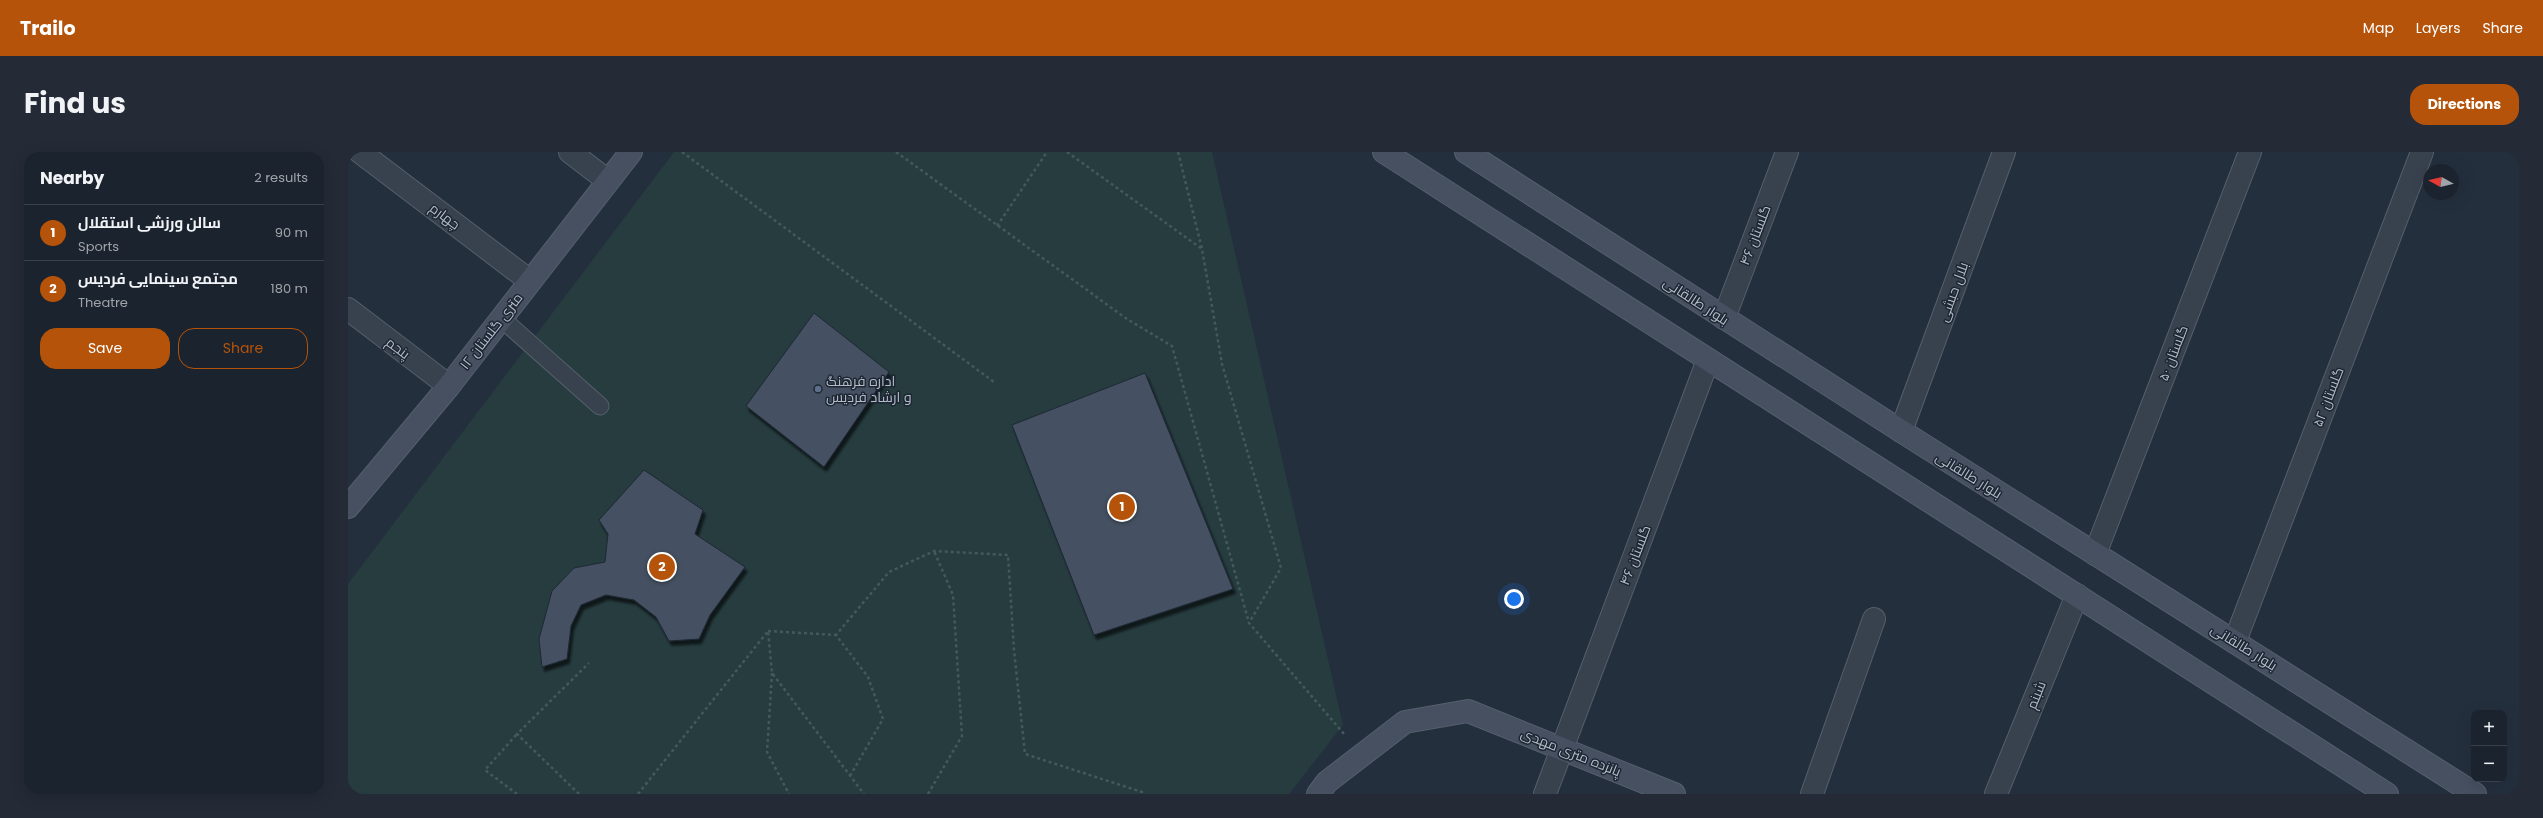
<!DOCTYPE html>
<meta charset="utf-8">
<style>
:root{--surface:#1b232e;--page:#242b36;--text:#f1f3f6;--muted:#a0a4aa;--line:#39404a;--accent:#b45309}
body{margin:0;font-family:Poppins,Cairo,sans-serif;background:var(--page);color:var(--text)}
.controls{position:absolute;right:12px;bottom:12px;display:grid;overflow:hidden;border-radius:8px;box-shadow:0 4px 16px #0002}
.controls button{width:36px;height:36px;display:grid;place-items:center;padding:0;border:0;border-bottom:1px solid var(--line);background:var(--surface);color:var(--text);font:20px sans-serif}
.compass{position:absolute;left:2075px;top:12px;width:36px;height:36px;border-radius:50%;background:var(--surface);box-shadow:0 4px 16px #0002;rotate:278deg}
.you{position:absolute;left:1166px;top:447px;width:14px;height:14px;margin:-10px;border:3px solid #fff;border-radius:50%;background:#1a73e8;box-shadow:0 0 0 6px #1a73e833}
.badge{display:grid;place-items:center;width:26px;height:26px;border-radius:50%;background:var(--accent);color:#fff;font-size:13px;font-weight:700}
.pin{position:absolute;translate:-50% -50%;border:2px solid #fff;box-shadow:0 1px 4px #0006}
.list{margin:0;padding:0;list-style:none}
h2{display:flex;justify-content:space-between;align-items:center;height:52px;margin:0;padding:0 16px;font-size:17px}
h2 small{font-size:13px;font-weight:400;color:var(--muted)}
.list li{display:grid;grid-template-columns:26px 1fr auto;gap:12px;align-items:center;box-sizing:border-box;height:56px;padding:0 16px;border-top:1px solid var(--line)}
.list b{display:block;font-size:15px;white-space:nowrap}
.list p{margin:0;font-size:13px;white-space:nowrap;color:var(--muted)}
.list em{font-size:13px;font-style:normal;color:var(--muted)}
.actions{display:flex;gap:8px;padding:12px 16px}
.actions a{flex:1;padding:9px 0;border:1px solid var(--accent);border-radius:16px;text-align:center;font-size:14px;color:var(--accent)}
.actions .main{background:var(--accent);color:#fff}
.map{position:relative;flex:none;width:2171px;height:642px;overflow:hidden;border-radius:16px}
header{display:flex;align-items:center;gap:24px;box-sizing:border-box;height:56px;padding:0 20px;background:var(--accent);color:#fff}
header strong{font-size:19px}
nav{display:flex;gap:22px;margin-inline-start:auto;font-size:14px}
.intro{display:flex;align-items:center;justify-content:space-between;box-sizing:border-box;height:96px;padding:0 24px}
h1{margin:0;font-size:28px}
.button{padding:10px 18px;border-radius:16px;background:var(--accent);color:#fff;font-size:14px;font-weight:700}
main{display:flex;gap:24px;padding:0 24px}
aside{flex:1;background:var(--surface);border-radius:16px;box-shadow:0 4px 16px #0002}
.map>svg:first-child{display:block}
.green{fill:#263c3f}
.building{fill:#455162;stroke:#1f2835;filter:url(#shadow)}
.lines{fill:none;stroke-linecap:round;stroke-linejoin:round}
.lane-casing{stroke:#565f6c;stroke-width:19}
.street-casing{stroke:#565f6c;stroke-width:24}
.secondary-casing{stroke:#565f6c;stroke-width:24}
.path{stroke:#44595c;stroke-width:2.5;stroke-dasharray:3 3;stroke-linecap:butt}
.lane{stroke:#38414e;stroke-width:17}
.street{stroke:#38414e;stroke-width:22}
.secondary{stroke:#465061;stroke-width:22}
.service-dot{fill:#5c6f8a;stroke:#1d2633;stroke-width:1.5}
.labels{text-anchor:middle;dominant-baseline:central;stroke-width:3;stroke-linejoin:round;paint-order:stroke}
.street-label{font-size:14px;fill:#b4bcc9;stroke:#1d2633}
.poi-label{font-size:14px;fill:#b4bcc9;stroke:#1d2633;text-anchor:start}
</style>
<header>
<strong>Trailo</strong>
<nav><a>Map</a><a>Layers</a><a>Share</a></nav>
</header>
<div class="intro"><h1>Find us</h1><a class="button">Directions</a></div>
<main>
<aside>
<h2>Nearby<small>2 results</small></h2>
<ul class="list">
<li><span class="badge">1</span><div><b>سالن ورزشی استقلال</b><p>Sports</p></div><em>90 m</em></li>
<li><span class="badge">2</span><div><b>مجتمع سینمایی فردیس</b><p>Theatre</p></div><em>180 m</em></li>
</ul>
<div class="actions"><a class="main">Save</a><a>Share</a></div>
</aside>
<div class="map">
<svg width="2171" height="642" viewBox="0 0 2171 642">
<defs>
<filter id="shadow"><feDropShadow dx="2.5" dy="4.5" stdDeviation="1" flood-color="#0009"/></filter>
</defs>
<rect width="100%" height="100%" fill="#242f3e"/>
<path class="green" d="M326 0H864L995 573 941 642H0V432Z"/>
<path class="building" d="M466 161 541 220 476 315 398 254Z
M797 221 885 437 746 483 664 273Z
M296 318 355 358 347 382 397 415 362 463 351 487 321 489 308 465 286 448 258 443 233 453 223 474 219 507 194 515 191 487 204 439 226 416 257 410 260 382 251 368Z"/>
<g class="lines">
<defs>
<path id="lane" d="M153 166 252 254"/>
<path id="street" d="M12 0 182 129
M222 0 260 29
M0 157 101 234
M1376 166 1439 0
M1553 279 1656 0
M1747 402 1902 0
M1887 489 2074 0
M1197 642 1360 208
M1464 642 1526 467
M1648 642 1729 443"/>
<path id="secondary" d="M1036 0 2039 642
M1118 0 1553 279 2127 642
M0 355 101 234 283 0
M970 642 979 630 1057 570 1120 559 1326 642"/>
</defs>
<use href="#lane" class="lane-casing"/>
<use href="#street" class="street-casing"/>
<use href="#secondary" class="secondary-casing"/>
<path class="path" d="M334 0 646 230
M548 0 779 167 824 194 901 471 996 582
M719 0 854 97 874 212 933 416 901 471
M830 0 854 97
M649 74 699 0
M420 479 488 483
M424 521 419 600 441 642
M502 624 535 567 520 525 488 483 541 420 586 399 660 403 666 498 677 602 794 640 793 642
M169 642 137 618 169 582
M231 642 169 582 241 511
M290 642 420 479 424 521 516 642
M580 642 614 584 605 443 586 399"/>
<use href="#lane" class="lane"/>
<use href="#street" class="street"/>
<use href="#secondary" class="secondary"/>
</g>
<circle class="service-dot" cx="470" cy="237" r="4"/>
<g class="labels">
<g class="street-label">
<text transform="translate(97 64) rotate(37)">چهارم</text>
<text transform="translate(1407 83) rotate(-69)">گلستان ۴۶</text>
<text transform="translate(1605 140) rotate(-70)">بلال حبشی</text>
<text transform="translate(1348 149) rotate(33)">بلوار طالقانی</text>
<text transform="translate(143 179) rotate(-52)">۱۲ متری گلستان</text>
<text transform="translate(50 196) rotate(37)">پنجم</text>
<text transform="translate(1825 201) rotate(-69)">گلستان ۵۰</text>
<text transform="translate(1980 245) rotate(-69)">گلستان ۵۲</text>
<text transform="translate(1621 323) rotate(32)">بلوار طالقانی</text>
<text transform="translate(1287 403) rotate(-69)">گلستان ۴۶</text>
<text transform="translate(1896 495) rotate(32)">بلوار طالقانی</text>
<text transform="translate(1688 543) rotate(-68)">شبنم</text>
<text transform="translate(1223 600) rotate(22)">پانزده متری مهدی</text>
</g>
<g class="poi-label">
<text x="478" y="229">اداره فرهنگ<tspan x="478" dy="16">و ارشاد فردیس</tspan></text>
</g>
</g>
</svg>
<div class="controls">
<button>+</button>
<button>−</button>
</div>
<svg class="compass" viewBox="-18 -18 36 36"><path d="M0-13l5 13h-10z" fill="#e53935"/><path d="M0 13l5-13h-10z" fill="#a0a4aa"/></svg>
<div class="you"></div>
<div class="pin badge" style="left:774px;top:355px">1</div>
<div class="pin badge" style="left:314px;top:415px">2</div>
</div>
</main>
